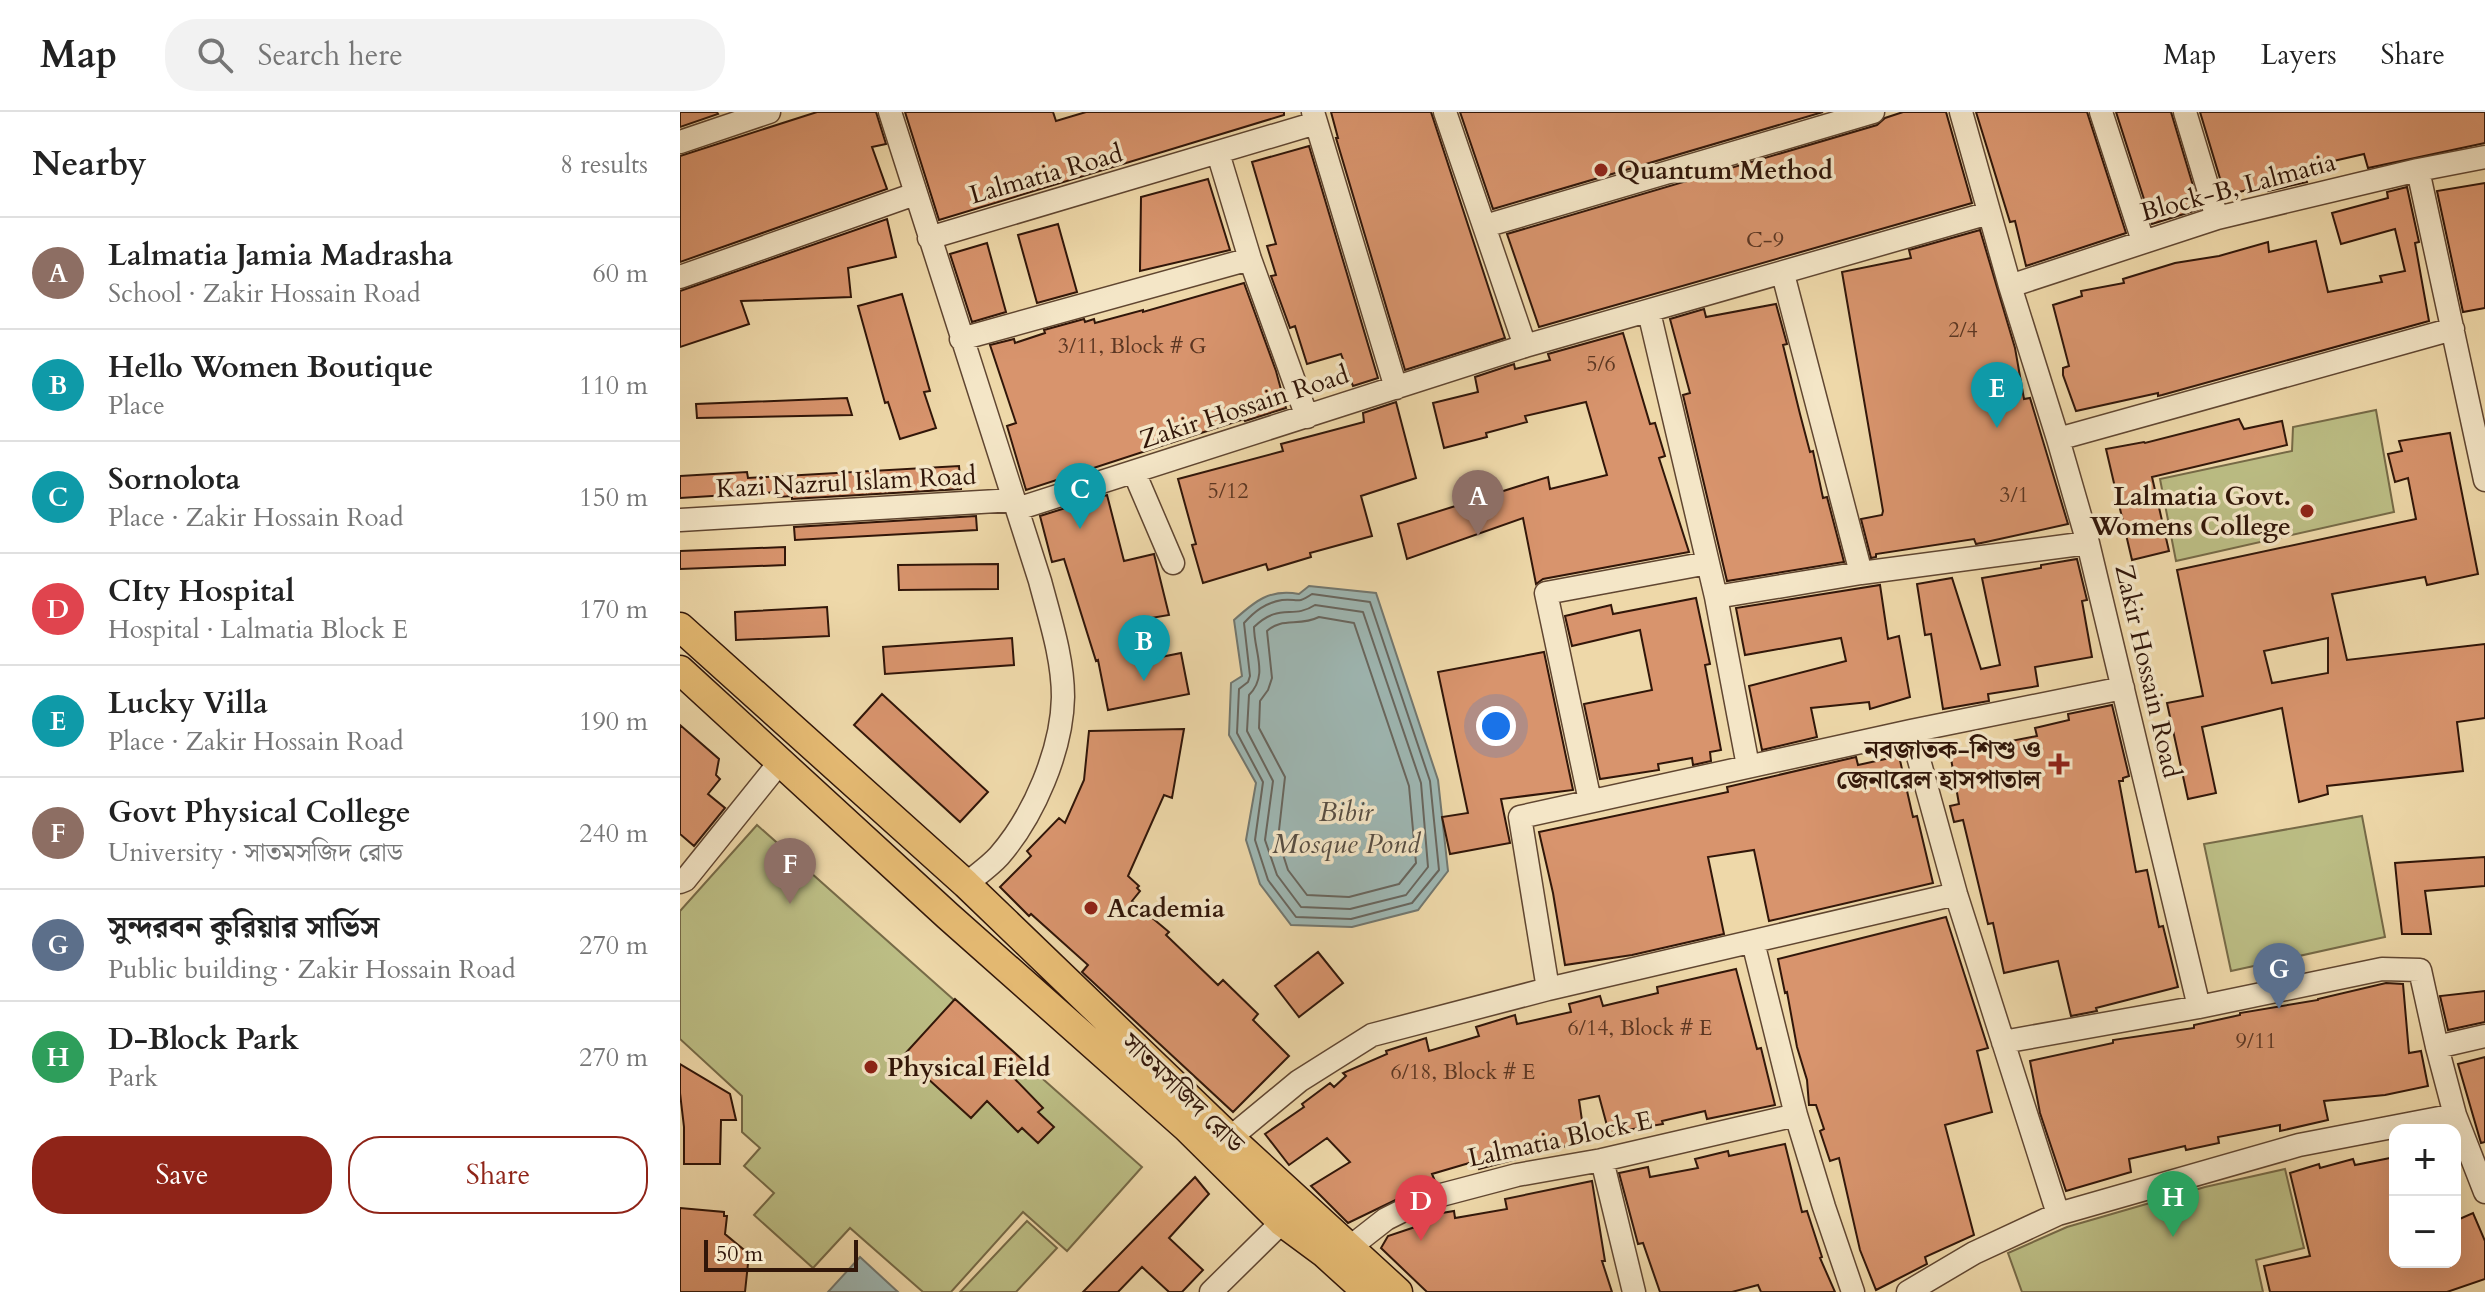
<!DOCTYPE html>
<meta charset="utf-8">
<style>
:root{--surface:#fff;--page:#f2f2f2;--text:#222;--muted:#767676;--line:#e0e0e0;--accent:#8f2418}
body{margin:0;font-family:Cardo,"Noto Serif Bengali",serif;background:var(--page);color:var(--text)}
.controls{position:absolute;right:24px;bottom:24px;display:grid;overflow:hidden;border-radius:16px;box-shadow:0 8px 32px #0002}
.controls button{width:72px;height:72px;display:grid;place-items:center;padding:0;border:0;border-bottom:2px solid var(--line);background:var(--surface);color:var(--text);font:40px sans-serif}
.scale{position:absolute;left:24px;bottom:20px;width:154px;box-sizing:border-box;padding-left:8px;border:4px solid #311609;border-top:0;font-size:22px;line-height:28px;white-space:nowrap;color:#311609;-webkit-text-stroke:6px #f4e6c7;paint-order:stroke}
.you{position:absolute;left:816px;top:614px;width:28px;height:28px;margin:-20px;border:6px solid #fff;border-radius:50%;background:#1a73e8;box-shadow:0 0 0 12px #1a73e833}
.badge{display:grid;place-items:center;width:52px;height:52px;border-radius:50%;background:var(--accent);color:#fff;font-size:26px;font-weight:700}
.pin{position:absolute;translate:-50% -66px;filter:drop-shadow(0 2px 4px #0008)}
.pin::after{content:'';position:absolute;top:42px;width:28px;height:24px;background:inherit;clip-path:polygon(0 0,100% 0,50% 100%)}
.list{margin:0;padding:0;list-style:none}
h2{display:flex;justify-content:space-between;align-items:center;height:104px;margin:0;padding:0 32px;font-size:34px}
h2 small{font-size:26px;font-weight:400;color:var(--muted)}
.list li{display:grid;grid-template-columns:52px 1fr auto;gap:24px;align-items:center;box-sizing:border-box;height:112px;padding:0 32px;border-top:2px solid var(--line)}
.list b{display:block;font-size:30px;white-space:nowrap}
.list p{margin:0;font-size:26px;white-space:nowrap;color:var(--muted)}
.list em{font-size:26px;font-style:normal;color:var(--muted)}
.actions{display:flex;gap:16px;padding:24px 32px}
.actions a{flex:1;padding:18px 0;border:2px solid var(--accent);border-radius:32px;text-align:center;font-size:28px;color:var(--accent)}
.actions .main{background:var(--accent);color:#fff}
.icon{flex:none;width:44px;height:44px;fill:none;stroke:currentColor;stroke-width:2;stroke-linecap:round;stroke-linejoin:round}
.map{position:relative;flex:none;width:1805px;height:1180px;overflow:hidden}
header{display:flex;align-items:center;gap:48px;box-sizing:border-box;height:112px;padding:0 40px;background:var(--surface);border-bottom:2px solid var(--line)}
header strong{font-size:38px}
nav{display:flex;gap:44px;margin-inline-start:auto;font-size:28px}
.search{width:560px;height:72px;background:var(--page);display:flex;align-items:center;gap:20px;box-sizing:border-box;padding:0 28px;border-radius:32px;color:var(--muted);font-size:30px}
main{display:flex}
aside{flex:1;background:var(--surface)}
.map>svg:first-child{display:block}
.green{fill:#bcbe85;stroke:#766a47;stroke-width:2}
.water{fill:#9eb7b3;stroke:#72776f;stroke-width:2}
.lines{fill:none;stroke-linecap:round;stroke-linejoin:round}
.shore{stroke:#68665e;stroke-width:2}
.building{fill:#d8946d;stroke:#311609;stroke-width:2;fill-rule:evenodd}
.minor-casing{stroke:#604631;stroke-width:25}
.major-casing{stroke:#311609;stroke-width:31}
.minor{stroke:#f4e6c7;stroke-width:22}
.major{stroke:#e7bc74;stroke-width:28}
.poi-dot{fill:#8f2418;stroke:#f4e6c7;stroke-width:3}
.labels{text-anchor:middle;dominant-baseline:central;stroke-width:7;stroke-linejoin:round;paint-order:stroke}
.number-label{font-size:22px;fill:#5b3622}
.poi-label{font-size:26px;font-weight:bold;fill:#311609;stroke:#f4e6c7;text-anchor:start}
.street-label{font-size:26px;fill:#311609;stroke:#f4e6c7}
.water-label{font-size:28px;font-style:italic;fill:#574e44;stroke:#f4e6c7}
</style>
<header>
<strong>Map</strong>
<div class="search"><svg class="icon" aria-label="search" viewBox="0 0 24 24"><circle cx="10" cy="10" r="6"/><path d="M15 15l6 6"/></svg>Search here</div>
<nav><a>Map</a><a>Layers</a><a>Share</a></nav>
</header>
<main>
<aside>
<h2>Nearby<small>8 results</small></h2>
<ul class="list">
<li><span class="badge" style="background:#8d6e63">A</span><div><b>Lalmatia Jamia Madrasha</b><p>School · Zakir Hossain Road</p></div><em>60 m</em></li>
<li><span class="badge" style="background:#0f9aa8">B</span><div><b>Hello Women Boutique</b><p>Place</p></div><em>110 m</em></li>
<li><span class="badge" style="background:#0f9aa8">C</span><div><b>Sornolota</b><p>Place · Zakir Hossain Road</p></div><em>150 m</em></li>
<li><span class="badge" style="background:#e0444e">D</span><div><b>CIty Hospital</b><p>Hospital · Lalmatia Block E</p></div><em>170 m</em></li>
<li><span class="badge" style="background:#0f9aa8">E</span><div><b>Lucky Villa</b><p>Place · Zakir Hossain Road</p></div><em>190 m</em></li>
<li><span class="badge" style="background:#8d6e63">F</span><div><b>Govt Physical College</b><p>University · সাতমসজিদ রোড</p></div><em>240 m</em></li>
<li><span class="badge" style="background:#5c6f8a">G</span><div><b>সুন্দরবন কুরিয়ার সার্ভিস</b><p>Public building · Zakir Hossain Road</p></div><em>270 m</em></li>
<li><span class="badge" style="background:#2e9e5b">H</span><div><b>D-Block Park</b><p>Park</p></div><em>270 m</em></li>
</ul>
<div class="actions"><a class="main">Save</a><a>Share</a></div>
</aside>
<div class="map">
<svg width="1805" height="1180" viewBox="0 0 1805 1180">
<rect width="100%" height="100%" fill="#eed8a9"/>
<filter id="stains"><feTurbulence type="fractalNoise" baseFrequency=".0025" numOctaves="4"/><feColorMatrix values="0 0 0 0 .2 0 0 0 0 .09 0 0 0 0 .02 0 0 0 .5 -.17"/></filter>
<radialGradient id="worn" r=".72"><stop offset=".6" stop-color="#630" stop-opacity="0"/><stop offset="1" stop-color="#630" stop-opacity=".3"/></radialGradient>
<path class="green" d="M1696 298 1714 400 1496 449 1480 367 1612 339 1613 315Z
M1682 704 1705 825 1551 859 1524 732Z
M77 713 462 1055 387 1139 343 1100 271 1180H243L170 1116 133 1156 74 1103 94 1081 64 1054 80 1036 62 1020V984L0 927V799Z
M1605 1057 1624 1136 1576 1148 1583 1180H1342L1328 1141 1387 1115 1525 1075Z
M347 1109 377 1136 336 1180H280Z"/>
<path class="water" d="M629 474 696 481 758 668 768 759 738 798 672 815 611 813 580 772 566 728 576 671 549 623 551 571 562 564 554 508C574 490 590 476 619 482Z
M180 1145 218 1180H148Z"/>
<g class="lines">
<path class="shore" d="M632 482 690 490 750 669 759 758 732 791 671 807 616 805 588 768 575 728 583 670 557 621 559 577 568 570 570 564 564 511C575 499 585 491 602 488 618 486 616 493 632 482Z
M635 493 683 500 741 671 748 755 726 783 670 797 621 795 597 763 585 728 593 669 567 619 569 583C589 563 574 540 574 515 600 490 612 508 635 493Z
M639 505 674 511 729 674 736 751 719 772 669 785 627 783 608 758 598 727 605 665 579 616 580 589 588 578 592 566 587 519C602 505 619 515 639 505Z"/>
</g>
<path class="building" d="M0 0H37L38 2 0 15Z
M137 0H196L206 32 192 35 207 77 0 150V44Z
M225 0H373L376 9 406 0H604V3L259 108Z
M651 0H751L825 226 725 258 656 26H658Z
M780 0H1143L813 97Z
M1223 0H1266L1292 91 859 215 827 122 1197 13 1205 6Z
M1296 0H1407L1446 121 1346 154 1335 109 1330 110Z
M1436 0H1491L1520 97 1472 112Z
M1520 0H1805V31L1688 56 1684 42 1623 56 1627 70 1588 79 1586 74 1545 83Z
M629 34 698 266 673 274 661 242 627 252 615 214 610 216 591 164 596 163 587 134 596 132 572 50Z
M528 67 550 138 460 159 461 85Z
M1805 71V196L1783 200 1757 79Z
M1727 75 1739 130 1735 131 1749 209 1482 283 1478 284V281L1396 299 1383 263V256L1389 254 1373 193 1402 184 1401 179 1444 171 1443 167 1495 151 1539 144 1588 130 1589 140 1636 129 1648 180 1702 170 1700 164 1725 159 1715 117 1661 132 1652 101 1708 86 1707 80Z
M207 107 216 145 168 156 171 185 61 189 69 212 0 235V179Z
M378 112 397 180 357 191 338 123Z
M1300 118 1335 236 1344 287 1350 286 1388 412 1306 430 1296 432 1294 427 1196 442V445L1191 446 1181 407 1202 403 1203 399 1162 160 1231 146 1229 138Z
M307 131 326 200 292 210 270 142Z
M564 171 596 259 606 296 565 309 564 307 346 378 327 314 336 311 310 233 334 227 335 231 365 221 364 218 404 207 405 210 414 207 415 211 463 198V200Z
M222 182 250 279 244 280 256 316 220 327 208 290 205 291 178 194Z
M1096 192 1107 232 1103 233 1120 302 1130 340 1133 339 1143 386 1147 385 1164 450 1047 469 1003 283 1010 281 990 207 1024 197 1026 205Z
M943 221 970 312 975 311 985 344 979 346 1009 440 863 467 856 472 843 406 727 447 718 412 868 365 870 377 927 363 906 290 845 304 847 310 806 321 807 325 764 336 753 291 798 280 795 265 834 252 835 257 870 248 868 242Z
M167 286 172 303 17 306 16 292Z
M716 290 736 366 681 384 692 424 630 441 631 445 588 458 586 452 523 471 512 433 516 432 498 367 603 339 601 332 684 310 683 301Z
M1559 307 1564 317 1602 309 1607 333 1472 365 1489 439 1452 448 1426 337 1464 330 1465 331Z
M1770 321 1798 462 1747 473 1745 465 1652 482 1667 548 1805 532V606L1777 610 1783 659 1647 674 1648 682 1619 690 1602 596 1522 615 1536 681 1508 687 1487 591 1523 584 1497 458 1736 407 1728 366 1715 370 1708 342 1722 339 1719 329ZM1648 526V561L1592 571 1584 539Z
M279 354 281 377 112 387V384L98 385V380L0 386V364L67 360 68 366Z
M427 383 444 449 474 442 489 503 453 509 461 549 501 541 509 582 428 598 418 548 416 549 384 447 372 450 360 404Z
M296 404 297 418 115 428 114 415Z
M105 435V453L0 457V439Z
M1397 447 1407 488 1402 489 1412 545 1355 555 1358 574 1308 582 1309 589 1263 597 1251 522 1245 523 1237 472 1272 466 1301 557 1320 553 1302 466 1361 456V453Z
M318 452V477L219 478 218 453Z
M1200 473 1208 527 1219 524 1230 585 1190 597 1189 590 1131 596 1137 625 1082 638 1069 574 1166 549 1161 526 1065 543 1056 496Z
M1016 486 1030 552 1025 553 1041 638 1030 640 1031 649 1013 653 1012 646 978 652 979 658 920 667 904 592 972 578 960 518 892 534 885 504 931 493 933 502Z
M147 495 149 524 56 528 55 500Z
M332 526 334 553 205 562 203 535Z
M864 540 893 678 821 687 830 731 770 742 762 705 788 701 758 560Z
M202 582 308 680 280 710 174 613Z
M1432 593 1449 664 1443 666V669H1439L1456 760 1467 758 1479 815 1483 814 1498 875 1416 896 1417 899 1391 904 1378 849 1324 861 1313 811 1308 812 1283 708 1274 710 1270 694 1279 692 1270 641 1357 624 1355 616 1389 608 1388 602Z
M0 613 39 647 36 663 40 667 28 682 45 696 14 734 0 722Z
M504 617 492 686 484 683 448 764 459 774 457 776 460 779 452 789 489 820 486 823 538 873 543 868 578 902 573 908 609 944 553 1000 402 860 408 853 351 802 349 804 320 775 351 744 347 739 379 706 385 711 404 668 409 619Z
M1219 644 1233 705 1237 704 1253 771 1089 809 1074 738 1028 745 1044 822 952 843 885 853 873 781 859 720 1048 680 1047 675 1176 645 1178 653Z
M1805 745V774L1745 779 1751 822H1722L1715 751Z
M1266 805 1308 936 1297 939 1312 1000 1265 1013 1294 1123 1245 1145 1247 1152 1196 1178 1180 1138 1159 1046 1150 1049 1140 1019 1144 1017 1136 993H1129L1127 968 1117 935 1107 880 1105 881 1098 847Z
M638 840 663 871 619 905 595 874Z
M1056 857 1077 937 1081 936 1095 993 1027 1007 1025 999 982 1009 983 1012 929 1021 919 984 899 988 905 1029 799 1057 796 1049 752 1062 755 1069 668 1111 631 1074 670 1050 647 1026 609 1053 585 1022 624 995 622 992 650 971 654 975 666 964 663 961 707 942 706 939 746 926 749 939 799 924 796 915 835 903 837 912 891 900 889 892 920 884 923 894 978 881 977 875Z
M1706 871 1723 872 1729 941 1741 939 1748 974 1705 983 1644 989 1648 1008 1600 1019V1013L1538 1025 1539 1031 1506 1038 1505 1034 1449 1047 1451 1060 1386 1079 1360 1001 1350 949 1433 931V928L1514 916V913L1560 903V901L1638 888V887Z
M1805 879V910L1768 918 1760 884Z
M275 887 344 949 331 963 363 996 358 1000 374 1015 358 1031 342 1016 338 1020 307 989 291 1006 223 944Z
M1805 945V1030L1801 1031 1778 952Z
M0 952 50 982 56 1008H41L40 1052H4V1015L0 981Z
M1105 1032 1122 1100 1127 1099 1142 1145 1140 1146 1155 1180H1081L1078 1173 1052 1180H980L963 1131 958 1132 939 1061 968 1055 970 1065 1018 1056 1015 1047 1048 1039 1049 1044Z
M1715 1045V1150H1775V1109L1793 1101 1805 1129V1167L1767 1180H1590L1584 1154 1630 1144 1610 1061 1639 1052 1640 1056 1673 1047 1675 1053Z
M515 1065 529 1082 489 1126 523 1158 502 1180H489L462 1155 438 1180H403Z
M912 1069 925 1149H922L932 1180H747L701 1136 708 1124 741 1113 739 1106 744 1104 774 1099 775 1106 827 1097 825 1087Z
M0 1096 44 1100V1104H47L45 1122 69 1142 65 1180H0Z"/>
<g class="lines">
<defs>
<path id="minor" d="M210 0 360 469C370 507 383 546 383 585 382 638 354 704 319 744 310 754 297 763 286 772
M633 0 716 276
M765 0 845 234
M1281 0 1330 174 1378 327 1408 431 1519 895
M1421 0 1463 129
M1505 0 1537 106
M0 30 89 0
M538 41 570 147 627 305
M1738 58 1805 368
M805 114 1193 0
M249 126 636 11
M1103 162 1181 461
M0 165 235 82
M1330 174 1537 106 1738 58 1805 45
M969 200 1036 485 1068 654
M281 227 570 147
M1378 327 1773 217
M454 360 493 451
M337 397 845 234 1309 101
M0 408 334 388
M1036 485 1181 461 1408 431
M1231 619 1276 782 1378 1102
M910 689 866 481 1028 451
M0 770 5 768 100 650
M1073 830 1116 1003 1144 1095 1173 1180
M868 877 840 705 1231 619 1443 576
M1323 930 1519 895 1702 857 1740 858 1757 935 1805 924
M1757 935 1775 1003 1805 1080
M550 1026 619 969 692 923 868 877 1276 782
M922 1048 954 1180
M669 1136 706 1107 746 1087 837 1063 922 1048 1116 1003
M531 1180 602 1110
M1228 1180 1294 1141 1378 1102 1619 1033 1775 1003"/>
<path id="major" d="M0 515 286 772 550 1026 718 1180
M0 558 268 804 507 1016 602 1110 644 1141 687 1180"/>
</defs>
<use href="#minor" class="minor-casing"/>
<use href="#major" class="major-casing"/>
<use href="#minor" class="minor"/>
<use href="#major" class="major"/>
</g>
<g class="poi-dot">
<circle cx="921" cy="58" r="8"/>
<circle cx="1627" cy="399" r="8"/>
<path d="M1375 640h8v8h8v8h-8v8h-8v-8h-8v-8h8z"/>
<circle cx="411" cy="796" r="8"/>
<circle cx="191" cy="955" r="8"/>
</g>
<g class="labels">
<g class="number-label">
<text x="1085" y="128">C-9</text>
<text x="1283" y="218">2/4</text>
<text x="452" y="234">3/11, Block # G</text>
<text x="921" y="252">5/6</text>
<text x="548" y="379">5/12</text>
<text x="1334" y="383">3/1</text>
<text x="960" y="916">6/14, Block # E</text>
<text x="1576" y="929">9/11</text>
<text x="783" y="960">6/18, Block # E</text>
</g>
<g class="poi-label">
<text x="937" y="58">Quantum Method</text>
<text x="1611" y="384" text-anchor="end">Lalmatia Govt.<tspan x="1611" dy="30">Womens College</tspan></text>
<text x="1361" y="637" text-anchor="end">নবজাতক-শিশু ও<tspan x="1361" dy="30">জেনারেল হাসপাতাল</tspan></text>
<text x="427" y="796">Academia</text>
<text x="207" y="955">Physical Field</text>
</g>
<g class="street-label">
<text transform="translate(366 62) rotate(-16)">Lalmatia Road</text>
<text transform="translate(1558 75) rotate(-15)">Block-B, Lalmatia</text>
<text transform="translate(564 295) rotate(-18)">Zakir Hossain Road</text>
<text transform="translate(166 370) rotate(-3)">Kazi Nazrul Islam Road</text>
<text transform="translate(1468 559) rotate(77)">Zakir Hossain Road</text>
<text transform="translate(503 981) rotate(44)">সাতমসজিদ রোড</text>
<text transform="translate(880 1027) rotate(-12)">Lalmatia Block E</text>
</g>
<g class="water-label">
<text x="666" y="700">Bibir<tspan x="666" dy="32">Mosque Pond</tspan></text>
</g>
</g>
<rect width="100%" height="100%" filter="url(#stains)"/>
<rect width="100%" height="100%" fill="url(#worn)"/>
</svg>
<div class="controls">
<button>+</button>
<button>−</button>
</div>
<div class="scale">50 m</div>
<div class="you"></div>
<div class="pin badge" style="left:798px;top:424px;background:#8d6e63">A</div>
<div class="pin badge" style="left:464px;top:569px;background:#0f9aa8">B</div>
<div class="pin badge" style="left:400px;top:417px;background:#0f9aa8">C</div>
<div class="pin badge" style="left:741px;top:1129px;background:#e0444e">D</div>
<div class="pin badge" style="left:1317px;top:316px;background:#0f9aa8">E</div>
<div class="pin badge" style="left:110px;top:792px;background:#8d6e63">F</div>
<div class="pin badge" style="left:1599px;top:897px;background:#5c6f8a">G</div>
<div class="pin badge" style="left:1493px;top:1125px;background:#2e9e5b">H</div>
</div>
</main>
